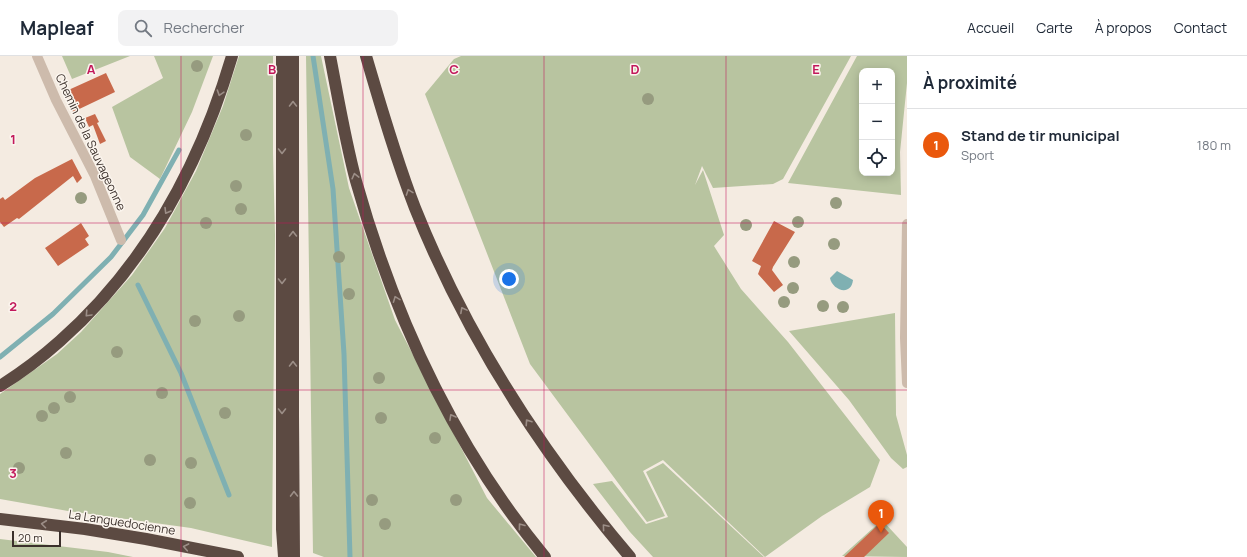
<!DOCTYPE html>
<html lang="fr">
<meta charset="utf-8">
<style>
:root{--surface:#fff;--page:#f2f2f3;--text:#1f2937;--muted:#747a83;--line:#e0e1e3;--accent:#ea580c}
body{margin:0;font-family:Manrope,sans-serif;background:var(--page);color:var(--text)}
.controls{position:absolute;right:12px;top:12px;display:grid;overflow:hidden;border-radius:8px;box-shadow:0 2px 10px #0003}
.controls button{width:36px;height:36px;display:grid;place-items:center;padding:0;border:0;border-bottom:1px solid var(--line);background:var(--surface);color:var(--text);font:20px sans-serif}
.scale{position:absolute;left:12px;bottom:10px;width:49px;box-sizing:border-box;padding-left:4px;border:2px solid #3b302b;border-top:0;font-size:11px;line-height:14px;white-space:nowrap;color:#3b302b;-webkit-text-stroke:3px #fbf5ee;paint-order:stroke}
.you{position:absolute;left:509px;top:223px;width:14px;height:14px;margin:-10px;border:3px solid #fff;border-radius:50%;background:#1a73e8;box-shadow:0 0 0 6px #1a73e833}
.badge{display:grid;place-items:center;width:26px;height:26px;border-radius:50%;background:var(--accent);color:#fff;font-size:13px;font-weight:700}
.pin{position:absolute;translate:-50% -33px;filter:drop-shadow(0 1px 2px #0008)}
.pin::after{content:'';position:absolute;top:21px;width:14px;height:12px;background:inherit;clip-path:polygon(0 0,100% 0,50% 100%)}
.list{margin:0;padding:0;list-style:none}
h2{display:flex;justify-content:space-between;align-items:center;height:52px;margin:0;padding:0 16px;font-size:17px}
h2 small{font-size:13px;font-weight:400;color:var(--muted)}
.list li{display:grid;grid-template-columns:26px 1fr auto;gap:12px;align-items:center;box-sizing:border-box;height:72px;padding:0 16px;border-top:1px solid var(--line)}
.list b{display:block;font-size:15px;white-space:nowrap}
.list p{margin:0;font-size:13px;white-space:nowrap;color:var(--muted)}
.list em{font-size:13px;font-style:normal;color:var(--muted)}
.icon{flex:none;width:22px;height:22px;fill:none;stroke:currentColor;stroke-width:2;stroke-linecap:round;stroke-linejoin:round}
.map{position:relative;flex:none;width:907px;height:501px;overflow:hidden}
header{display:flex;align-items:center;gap:24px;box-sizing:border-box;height:56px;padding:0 20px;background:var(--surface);border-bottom:1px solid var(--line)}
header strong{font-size:19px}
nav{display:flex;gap:22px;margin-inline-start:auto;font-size:14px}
.search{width:280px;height:36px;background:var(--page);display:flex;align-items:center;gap:10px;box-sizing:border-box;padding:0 14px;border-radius:8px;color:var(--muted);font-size:15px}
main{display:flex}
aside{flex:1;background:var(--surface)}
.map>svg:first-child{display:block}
.green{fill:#b8c4a0;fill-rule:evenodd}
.water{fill:#7fb0b2}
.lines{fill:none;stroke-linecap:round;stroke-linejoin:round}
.stream{stroke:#7fb0b2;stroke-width:5}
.building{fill:#c8694b}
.minor{stroke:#cdbbac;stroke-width:10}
.motorway{stroke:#5c4a42;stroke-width:12}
.tree{fill:#969b7f}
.oneway{stroke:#9c8e87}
.grid{fill:none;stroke:#c2185b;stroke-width:1;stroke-opacity:0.55}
.labels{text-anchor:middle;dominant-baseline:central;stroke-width:3;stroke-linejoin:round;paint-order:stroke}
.street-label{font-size:12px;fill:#3b302b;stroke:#fbf5ee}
.grid-label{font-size:13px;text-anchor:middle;font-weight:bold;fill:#c2185b;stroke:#fbf5ee;stroke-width:3;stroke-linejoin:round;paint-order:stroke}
</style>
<header>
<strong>Mapleaf</strong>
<div class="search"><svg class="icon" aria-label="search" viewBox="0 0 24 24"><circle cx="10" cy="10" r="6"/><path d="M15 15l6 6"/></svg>Rechercher</div>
<nav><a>Accueil</a><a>Carte</a><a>À propos</a><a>Contact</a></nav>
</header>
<main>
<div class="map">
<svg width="907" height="501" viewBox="0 0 907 501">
<rect width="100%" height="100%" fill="#f4ebe1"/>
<path class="green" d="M62 0H130L72 23Z
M154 0H213L192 56 160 123 130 101 112 51 163 22Z
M239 0H273V97L275 179 272 491 191 472 68 455 0 443V338L57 298 81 276 132 219 165 172 196 115 223 50Z
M306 0H321L349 132 395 264 487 442 536 501H324L313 497Z
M461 0H851L783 123 773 128 713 132 702 110 695 129 703 114 724 179 714 190 741 233 788 286 880 404 870 431 822 460 765 501 663 404 643 415 665 460 647 466 530 308 425 38 454 3Z
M857 0H907V27L900 96 901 139 788 127ZM862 15H892V117H862Z
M895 257 896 359 907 399V411L903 413 891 402 849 344 789 275Z
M663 407 764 501H653L630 476 593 428 612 425 646 468 668 461 646 416Z
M882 464 907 491V501L842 500Z
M0 483 108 496 133 501H0Z"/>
<path class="water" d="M837 215 853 224C851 241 832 234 830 222Z"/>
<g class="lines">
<path class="stream" d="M313 0 333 133 344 298 350 501
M138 229 181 317 229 439
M0 301 53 258 111 201 143 159 179 94"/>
</g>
<path class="building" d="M106 17 115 36 73 56 64 36Z
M95 58 99 66 97 67 106 85 100 88 93 69 89 71 85 62Z
M72 103 82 122 77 127 73 120 19 163 17 162 4 171 0 166V143L3 141 5 144 35 122Z
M774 165 795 176 773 211 772 214 783 229 774 236 758 218 761 210 752 205Z
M81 167 89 180 85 183 89 189 58 210 45 192Z
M880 467 889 477 864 501H844Z"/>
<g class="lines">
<path class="minor" d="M37 0 56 44 95 120 121 184
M907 168 905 282 907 327"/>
<path class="motorway" d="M282 0V473L284 501
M293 0V360L294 501
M330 0C338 41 345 84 356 125 394 260 455 392 545 501
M366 0C381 51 396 103 415 152 466 280 542 397 630 501
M0 330C21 317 42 301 60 285 146 209 200 109 232 0
M0 463 85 473 146 483 238 501"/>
</g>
<g class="tree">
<circle cx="197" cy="10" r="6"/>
<circle cx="648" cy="43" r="6"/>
<circle cx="246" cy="79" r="6"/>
<circle cx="236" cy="130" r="6"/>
<circle cx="81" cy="142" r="6"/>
<circle cx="836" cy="147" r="6"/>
<circle cx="241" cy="153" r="6"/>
<circle cx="798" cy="166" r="6"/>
<circle cx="206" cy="167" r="6"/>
<circle cx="746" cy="169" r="6"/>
<circle cx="834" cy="188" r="6"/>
<circle cx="339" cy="201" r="6"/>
<circle cx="794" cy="206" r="6"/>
<circle cx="793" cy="232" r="6"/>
<circle cx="349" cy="238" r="6"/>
<circle cx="784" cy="246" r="6"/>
<circle cx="823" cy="250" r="6"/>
<circle cx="843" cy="251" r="6"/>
<circle cx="239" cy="260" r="6"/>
<circle cx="195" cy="265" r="6"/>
<circle cx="117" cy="296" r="6"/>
<circle cx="379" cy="322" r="6"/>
<circle cx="162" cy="337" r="6"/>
<circle cx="70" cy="341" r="6"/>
<circle cx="54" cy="352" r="6"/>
<circle cx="225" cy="357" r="6"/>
<circle cx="42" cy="360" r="6"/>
<circle cx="381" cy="362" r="6"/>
<circle cx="435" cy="382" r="6"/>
<circle cx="66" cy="397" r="6"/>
<circle cx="150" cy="404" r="6"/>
<circle cx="191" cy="407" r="6"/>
<circle cx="19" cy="412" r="6"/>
<circle cx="372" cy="444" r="6"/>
<circle cx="456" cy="444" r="6"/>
<circle cx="190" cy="447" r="6"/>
<circle cx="385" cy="468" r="6"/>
</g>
<defs><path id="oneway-chevron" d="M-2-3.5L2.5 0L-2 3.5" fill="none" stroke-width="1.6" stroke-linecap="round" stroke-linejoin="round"/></defs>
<g class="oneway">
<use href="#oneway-chevron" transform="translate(220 37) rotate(108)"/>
<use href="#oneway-chevron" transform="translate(293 48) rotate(-90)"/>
<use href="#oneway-chevron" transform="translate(282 95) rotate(90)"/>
<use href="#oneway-chevron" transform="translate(355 120) rotate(-104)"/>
<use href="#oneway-chevron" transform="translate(409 136) rotate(-110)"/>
<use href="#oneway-chevron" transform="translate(167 155) rotate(121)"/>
<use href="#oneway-chevron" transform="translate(293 178) rotate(-90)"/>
<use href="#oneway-chevron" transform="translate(282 225) rotate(90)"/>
<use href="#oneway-chevron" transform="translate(396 243) rotate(-111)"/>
<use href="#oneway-chevron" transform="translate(463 254) rotate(-118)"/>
<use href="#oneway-chevron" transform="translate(88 258) rotate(133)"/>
<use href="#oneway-chevron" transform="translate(293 308) rotate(-90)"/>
<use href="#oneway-chevron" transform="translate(282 355) rotate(90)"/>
<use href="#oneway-chevron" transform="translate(452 361) rotate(-119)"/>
<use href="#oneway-chevron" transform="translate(528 366) rotate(-124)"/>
<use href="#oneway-chevron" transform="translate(294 438) rotate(-91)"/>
<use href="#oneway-chevron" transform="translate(44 468) rotate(-173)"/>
<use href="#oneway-chevron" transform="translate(521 470) rotate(-127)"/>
<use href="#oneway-chevron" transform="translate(605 471) rotate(-130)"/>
<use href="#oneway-chevron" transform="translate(186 491) rotate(-169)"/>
</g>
<path class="grid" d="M181 0V501M363 0V501M544 0V501M726 0V501M0 167H907M0 334H907"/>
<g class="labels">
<g class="street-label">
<text transform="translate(91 86) rotate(65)">Chemin de la Sauvageonne</text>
<text transform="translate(122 466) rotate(9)">La Languedocienne</text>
</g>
</g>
<g class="grid-label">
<text x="91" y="18">A</text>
<text x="272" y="18">B</text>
<text x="454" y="18">C</text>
<text x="635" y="18">D</text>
<text x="816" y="18">E</text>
<text x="13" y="88">1</text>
<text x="13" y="255">2</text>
<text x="13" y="422">3</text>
</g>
</svg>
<div class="controls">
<button>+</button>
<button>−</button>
<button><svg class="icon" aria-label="locate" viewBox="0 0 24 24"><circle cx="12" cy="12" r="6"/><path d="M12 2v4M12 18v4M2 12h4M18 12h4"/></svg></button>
</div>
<div class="scale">20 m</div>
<div class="you"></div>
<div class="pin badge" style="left:881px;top:477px">1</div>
</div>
<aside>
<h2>À proximité<small></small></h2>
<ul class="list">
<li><span class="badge">1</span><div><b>Stand de tir municipal</b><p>Sport</p></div><em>180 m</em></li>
</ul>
</aside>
</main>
